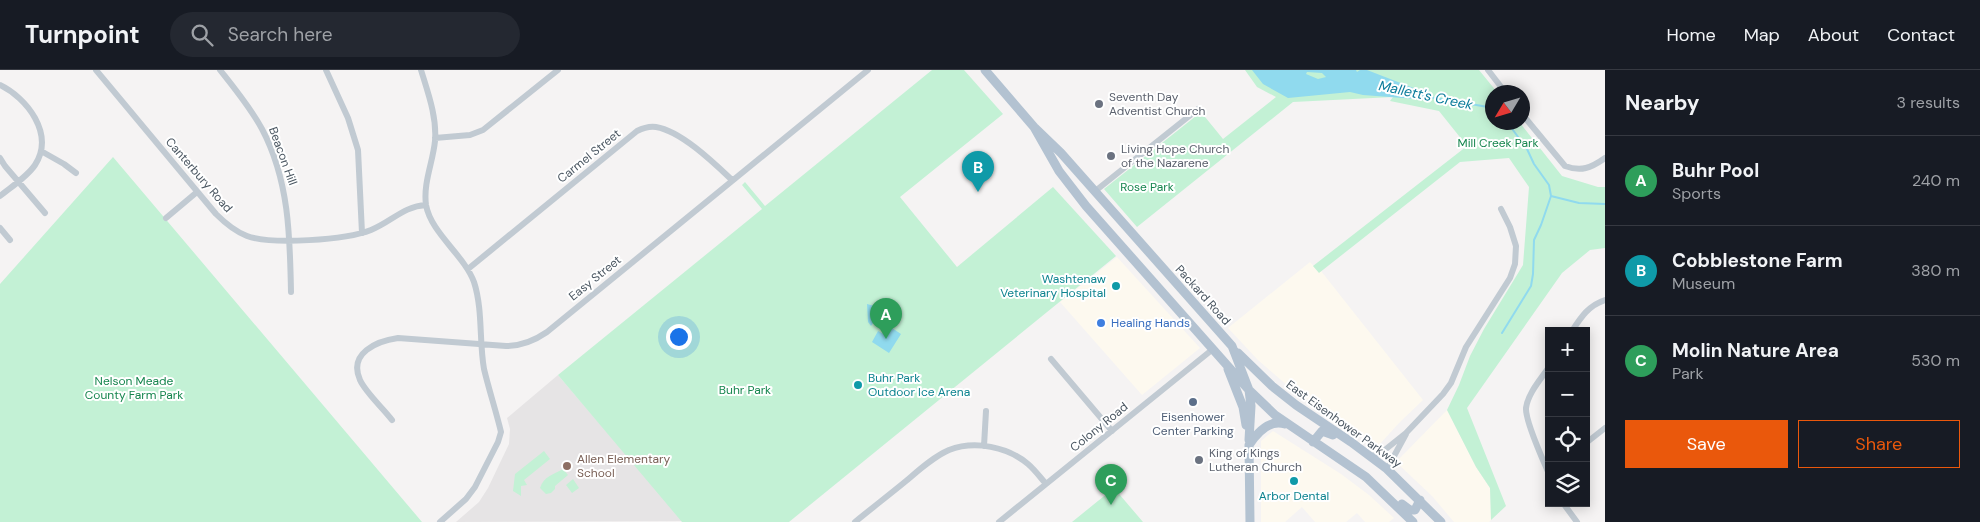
<!DOCTYPE html>
<meta charset="utf-8">
<style>
:root{--surface:#171b24;--page:#242831;--text:#f1f3f6;--muted:#9ea1a6;--line:#363941;--accent:#ea580c}
body{margin:0;font-family:"DM Sans",sans-serif;background:var(--page);color:var(--text)}
.controls{position:absolute;right:15px;bottom:15px;display:grid;overflow:hidden;border-radius:0px;box-shadow:0 2px 12px #0003}
.controls button{width:45px;height:45px;display:grid;place-items:center;padding:0;border:0;border-bottom:1px solid var(--line);background:var(--surface);color:var(--text);font:25px sans-serif}
.compass{position:absolute;left:1485px;top:15px;width:45px;height:45px;border-radius:50%;background:var(--surface);box-shadow:0 2px 12px #0003;rotate:232deg}
.you{position:absolute;left:678px;top:266px;width:18px;height:18px;margin:-12px;border:4px solid #fff;border-radius:50%;background:#1a73e8;box-shadow:0 0 0 8px #1a73e833}
.badge{display:grid;place-items:center;width:32px;height:32px;border-radius:50%;background:var(--accent);color:#fff;font-size:16px;font-weight:700}
.pin{position:absolute;translate:-50% -41px;filter:drop-shadow(0 1px 2px #0008)}
.pin::after{content:'';position:absolute;top:26px;width:18px;height:15px;background:inherit;clip-path:polygon(0 0,100% 0,50% 100%)}
.list{margin:0;padding:0;list-style:none}
h2{display:flex;justify-content:space-between;align-items:center;height:65px;margin:0;padding:0 20px;font-size:21px}
h2 small{font-size:16px;font-weight:400;color:var(--muted)}
.list li{display:grid;grid-template-columns:32px 1fr auto;gap:15px;align-items:center;box-sizing:border-box;height:90px;padding:0 20px;border-top:1px solid var(--line)}
.list b{display:block;font-size:19px;white-space:nowrap}
.list p{margin:0;font-size:16px;white-space:nowrap;color:var(--muted)}
.list em{font-size:16px;font-style:normal;color:var(--muted)}
.actions{display:flex;gap:10px;padding:15px 20px}
.actions a{flex:1;padding:11px 0;border:1px solid var(--accent);border-radius:0px;text-align:center;font-size:18px;color:var(--accent)}
.actions .main{background:var(--accent);color:#fff}
.icon{flex:none;width:28px;height:28px;fill:none;stroke:currentColor;stroke-width:2;stroke-linecap:round;stroke-linejoin:round}
.map{position:relative;flex:none;width:1605px;height:452px;overflow:hidden}
header{display:flex;align-items:center;gap:30px;box-sizing:border-box;height:70px;padding:0 25px;background:var(--surface);border-bottom:1px solid var(--line)}
header strong{font-size:24px}
nav{display:flex;gap:28px;margin-inline-start:auto;font-size:18px}
.search{width:350px;height:45px;background:var(--page);display:flex;align-items:center;gap:12px;box-sizing:border-box;padding:0 18px;border-radius:28px;color:var(--muted);font-size:19px}
main{display:flex}
aside{flex:1;background:var(--surface)}
.map>svg:first-child{display:block}
.commercial{fill:#fdf9ef}
.education{fill:#e6e4e5}
.green{fill:#c3f1d5;fill-rule:evenodd}
.water{fill:#90daee;fill-rule:evenodd}
.lines{fill:none;stroke-linecap:round;stroke-linejoin:round}
.stream{stroke:#90daee;stroke-width:2}
.minor{stroke:#c1cad2;stroke-width:6}
.major{stroke:#b3c2d1;stroke-width:9}
.worship-dot{fill:#6b7280;stroke:#fff;stroke-width:2}
.culture-dot{fill:#0f9aa8;stroke:#fff;stroke-width:2}
.shop-dot{fill:#3f7fe0;stroke:#fff;stroke-width:2}
.service-dot{fill:#5c6f8a;stroke:#fff;stroke-width:2}
.education-dot{fill:#8d6e63;stroke:#fff;stroke-width:2}
.labels{text-anchor:middle;dominant-baseline:central;stroke-width:4;stroke-linejoin:round;paint-order:stroke}
.worship-label{font-size:12px;fill:#5b616d;stroke:#fff;text-anchor:start}
.park-label{font-size:12px;fill:#17864f;stroke:#fff}
.street-label{font-size:12px;fill:#4a5661;stroke:#fff}
.culture-label{font-size:12px;fill:#0d838f;stroke:#fff;text-anchor:end}
.shop-label{font-size:12px;fill:#366cbe;stroke:#fff;text-anchor:start}
.service-label{font-size:12px;fill:#4e5e75;stroke:#fff}
.education-label{font-size:12px;fill:#785e54;stroke:#fff;text-anchor:start}
.water-label{font-size:14px;font-style:italic;fill:#0c7c9b;stroke:#fff}
</style>
<header>
<strong>Turnpoint</strong>
<div class="search"><svg class="icon" aria-label="search" viewBox="0 0 24 24"><circle cx="10" cy="10" r="6"/><path d="M15 15l6 6"/></svg>Search here</div>
<nav><a>Home</a><a>Map</a><a>About</a><a>Contact</a></nav>
</header>
<main>
<div class="map">
<svg width="1605" height="452" viewBox="0 0 1605 452">
<rect width="100%" height="100%" fill="#f5f3f3"/>
<path class="commercial" d="M1117 187 1200 278 1142 325 1060 232Z
M1310 192 1319 202 1321 201 1423 330 1399 353 1379 375 1370 372 1288 316 1258 290 1228 258Z
M1447 340 1476 397 1490 418 1491 450 1489 452H1454L1432 426 1396 392Z
M1273 361 1341 404 1369 425 1394 448 1389 452H1365L1357 443 1346 452H1315L1302 437 1285 452H1261V371Z"/>
<path class="education" d="M558 305 683 451 456 452 479 432 488 418 509 374 510 359 507 348Z"/>
<path class="green" d="M932 0H964L1003 44 900 127 957 197 1053 117 1116 186 789 452H682L558 305 762 139 742 115 745 112 765 136Z
M1245 0H1479L1497 22H1492V52L1520 53 1562 106 1598 117H1605V178L1590 180 1562 203 1467 338 1506 436 1491 450 1490 418 1476 397 1447 340 1459 315 1470 286 1484 259 1523 195 1529 117 1509 88 1460 92 1319 203 1313 196 1467 76 1439 41 1390 31 1393 27 1293 32 1137 157 1104 119 1201 42 1223 69 1276 27 1257 17ZM1429 24 1430 30 1396 26Z
M113 87 422 452H0V214Z
M544 381 550 389 524 410 527 415 521 416V426L513 421 515 404Z
M563 399 568 405 555 416V419L551 423 546 424 540 418C544 406 553 405 563 399Z
M573 409 579 418 572 423 566 415Z
M1114 418 1143 452H1072Z"/>
<path class="water" d="M1252 0H1356L1357 2 1360 0H1367L1429 24 1430 30 1363 25 1350 22 1288 28 1263 14ZM1307 2 1322 3 1326 7 1318 9 1306 4Z
M867 234 878 237 880 243 871 256 868 252Z
M892 258 901 264 889 283 872 272 878 261 887 266Z"/>
<g class="lines">
<path class="stream" d="M1429 27 1488 37 1492 40
M1551 126 1579 133 1605 134
M1502 263 1531 216 1533 204 1534 170 1541 155 1551 126 1549 115 1534 94 1527 79 1507 52"/>
<path class="minor" d="M96 0 216 144C225 153 234 161 247 166 272 175 346 170 371 160 391 152 404 136 426 135
M220 0C235 19 250 37 262 59 289 110 290 166 291 222
M326 0 348 48 358 80 362 163
M421 0C428 23 437 47 435 71 433 92 423 113 426 135 431 163 464 185 474 212 483 240 479 271 484 299 489 320 496 341 501 362L498 372 475 417 466 429 440 452
M1488 0 1505 22
M0 15C27 28 55 64 35 95 27 107 11 117 0 126
M1522 44 1565 96C1581 102 1591 98 1605 88
M435 68 470 65 483 60 558 0
M41 81 64 94 76 103
M0 88 5 96 45 143
M1094 122 1198 39
M166 148 197 122
M0 158 10 170
M468 199 637 61C643 58 649 56 656 57 681 61 714 93 732 110
M1572 261C1581 247 1589 235 1605 230
M1051 289 1112 361
M1549 297C1541 309 1528 323 1526 338 1525 351 1543 390 1549 404
M392 350C383 338 366 323 360 310 348 283 377 271 398 268L506 276C522 276 534 271 547 262L868 0
M1586 373 1605 358
M984 376 986 341
M1371 386 1381 383 1406 363 1443 324 1451 313 1466 277 1510 208 1515 194 1516 176 1510 157 1501 139
M1387 399 1406 364
M1563 433 1577 452
M855 452C872 438 889 425 906 411 919 400 933 387 949 380 975 370 1008 377 1028 394 1035 400 1040 407 1046 414
M999 452 1213 279"/>
<path class="major" d="M985 0 1034 57 1061 83 1232 276 1249 320 1251 336 1249 370
M1034 57 1059 101 1086 136 1249 320 1275 345 1366 407 1413 452
M1238 283 1272 316 1296 335 1351 372 1387 399 1441 452
M1228 299 1243 337 1246 355
M1313 372 1322 361 1333 365
M1402 434 1410 440H1415L1420 430
M1250 452 1249 375C1257 363 1270 349 1285 354"/>
</g>
<g class="worship-dot">
<circle cx="1099" cy="34" r="5"/>
<circle cx="1111" cy="86" r="5"/>
<circle cx="1199" cy="390" r="5"/>
</g>
<g class="culture-dot">
<circle cx="1116" cy="216" r="5"/>
<circle cx="858" cy="315" r="5"/>
<circle cx="1294" cy="411" r="5"/>
</g>
<circle class="shop-dot" cx="1101" cy="253" r="5"/>
<circle class="service-dot" cx="1193" cy="332" r="5"/>
<circle class="education-dot" cx="567" cy="396" r="5"/>
<g class="labels">
<g class="worship-label">
<text x="1109" y="27">Seventh Day<tspan x="1109" dy="14">Adventist Church</tspan></text>
<text x="1121" y="79">Living Hope Church<tspan x="1121" dy="14">of the Nazarene</tspan></text>
<text x="1209" y="383">King of Kings<tspan x="1209" dy="14">Lutheran Church</tspan></text>
</g>
<g class="park-label">
<text x="1498" y="73">Mill Creek Park</text>
<text x="1147" y="117">Rose Park</text>
<text x="134" y="311">Nelson Meade<tspan x="134" dy="14">County Farm Park</tspan></text>
<text x="745" y="320">Buhr Park</text>
</g>
<g class="street-label">
<text transform="translate(283 86) rotate(70)">Beacon Hill</text>
<text transform="translate(589 86) rotate(-39)">Carmel Street</text>
<text transform="translate(199 105) rotate(49)">Canterbury Road</text>
<text transform="translate(595 208) rotate(-39)">Easy Street</text>
<text transform="translate(1203 225) rotate(48)">Packard Road</text>
<text transform="translate(1344 354) rotate(36)">East Eisenhower Parkway</text>
<text transform="translate(1099 357) rotate(-39)">Colony Road</text>
</g>
<g class="culture-label">
<text x="1106" y="209">Washtenaw<tspan x="1106" dy="14">Veterinary Hospital</tspan></text>
<text x="868" y="308" text-anchor="start">Buhr Park<tspan x="868" dy="14">Outdoor Ice Arena</tspan></text>
<text x="1294" y="426" text-anchor="middle">Arbor Dental</text>
</g>
<g class="shop-label">
<text x="1111" y="253">Healing Hands</text>
</g>
<g class="service-label">
<text x="1193" y="347">Eisenhower<tspan x="1193" dy="14">Center Parking</tspan></text>
</g>
<g class="education-label">
<text x="577" y="389">Allen Elementary<tspan x="577" dy="14">School</tspan></text>
</g>
<g class="water-label">
<text transform="translate(1426 25) rotate(12)">Mallett's Creek</text>
</g>
</g>
</svg>
<div class="controls">
<button>+</button>
<button>−</button>
<button><svg class="icon" aria-label="locate" viewBox="0 0 24 24"><circle cx="12" cy="12" r="6"/><path d="M12 2v4M12 18v4M2 12h4M18 12h4"/></svg></button>
<button><svg class="icon" aria-label="layers" viewBox="0 0 24 24"><path d="M12 4l9 5-9 5-9-5zM3 14l9 5 9-5"/></svg></button>
</div>
<svg class="compass" viewBox="-18 -18 36 36"><path d="M0-13l5 13h-10z" fill="#e53935"/><path d="M0 13l5-13h-10z" fill="#9ea1a6"/></svg>
<div class="you"></div>
<div class="pin badge" style="left:886px;top:269px;background:#2e9e5b">A</div>
<div class="pin badge" style="left:978px;top:122px;background:#0f9aa8">B</div>
<div class="pin badge" style="left:1111px;top:435px;background:#2e9e5b">C</div>
</div>
<aside>
<h2>Nearby<small>3 results</small></h2>
<ul class="list">
<li><span class="badge" style="background:#2e9e5b">A</span><div><b>Buhr Pool</b><p>Sports</p></div><em>240 m</em></li>
<li><span class="badge" style="background:#0f9aa8">B</span><div><b>Cobblestone Farm</b><p>Museum</p></div><em>380 m</em></li>
<li><span class="badge" style="background:#2e9e5b">C</span><div><b>Molin Nature Area</b><p>Park</p></div><em>530 m</em></li>
</ul>
<div class="actions"><a class="main">Save</a><a>Share</a></div>
</aside>
</main>
